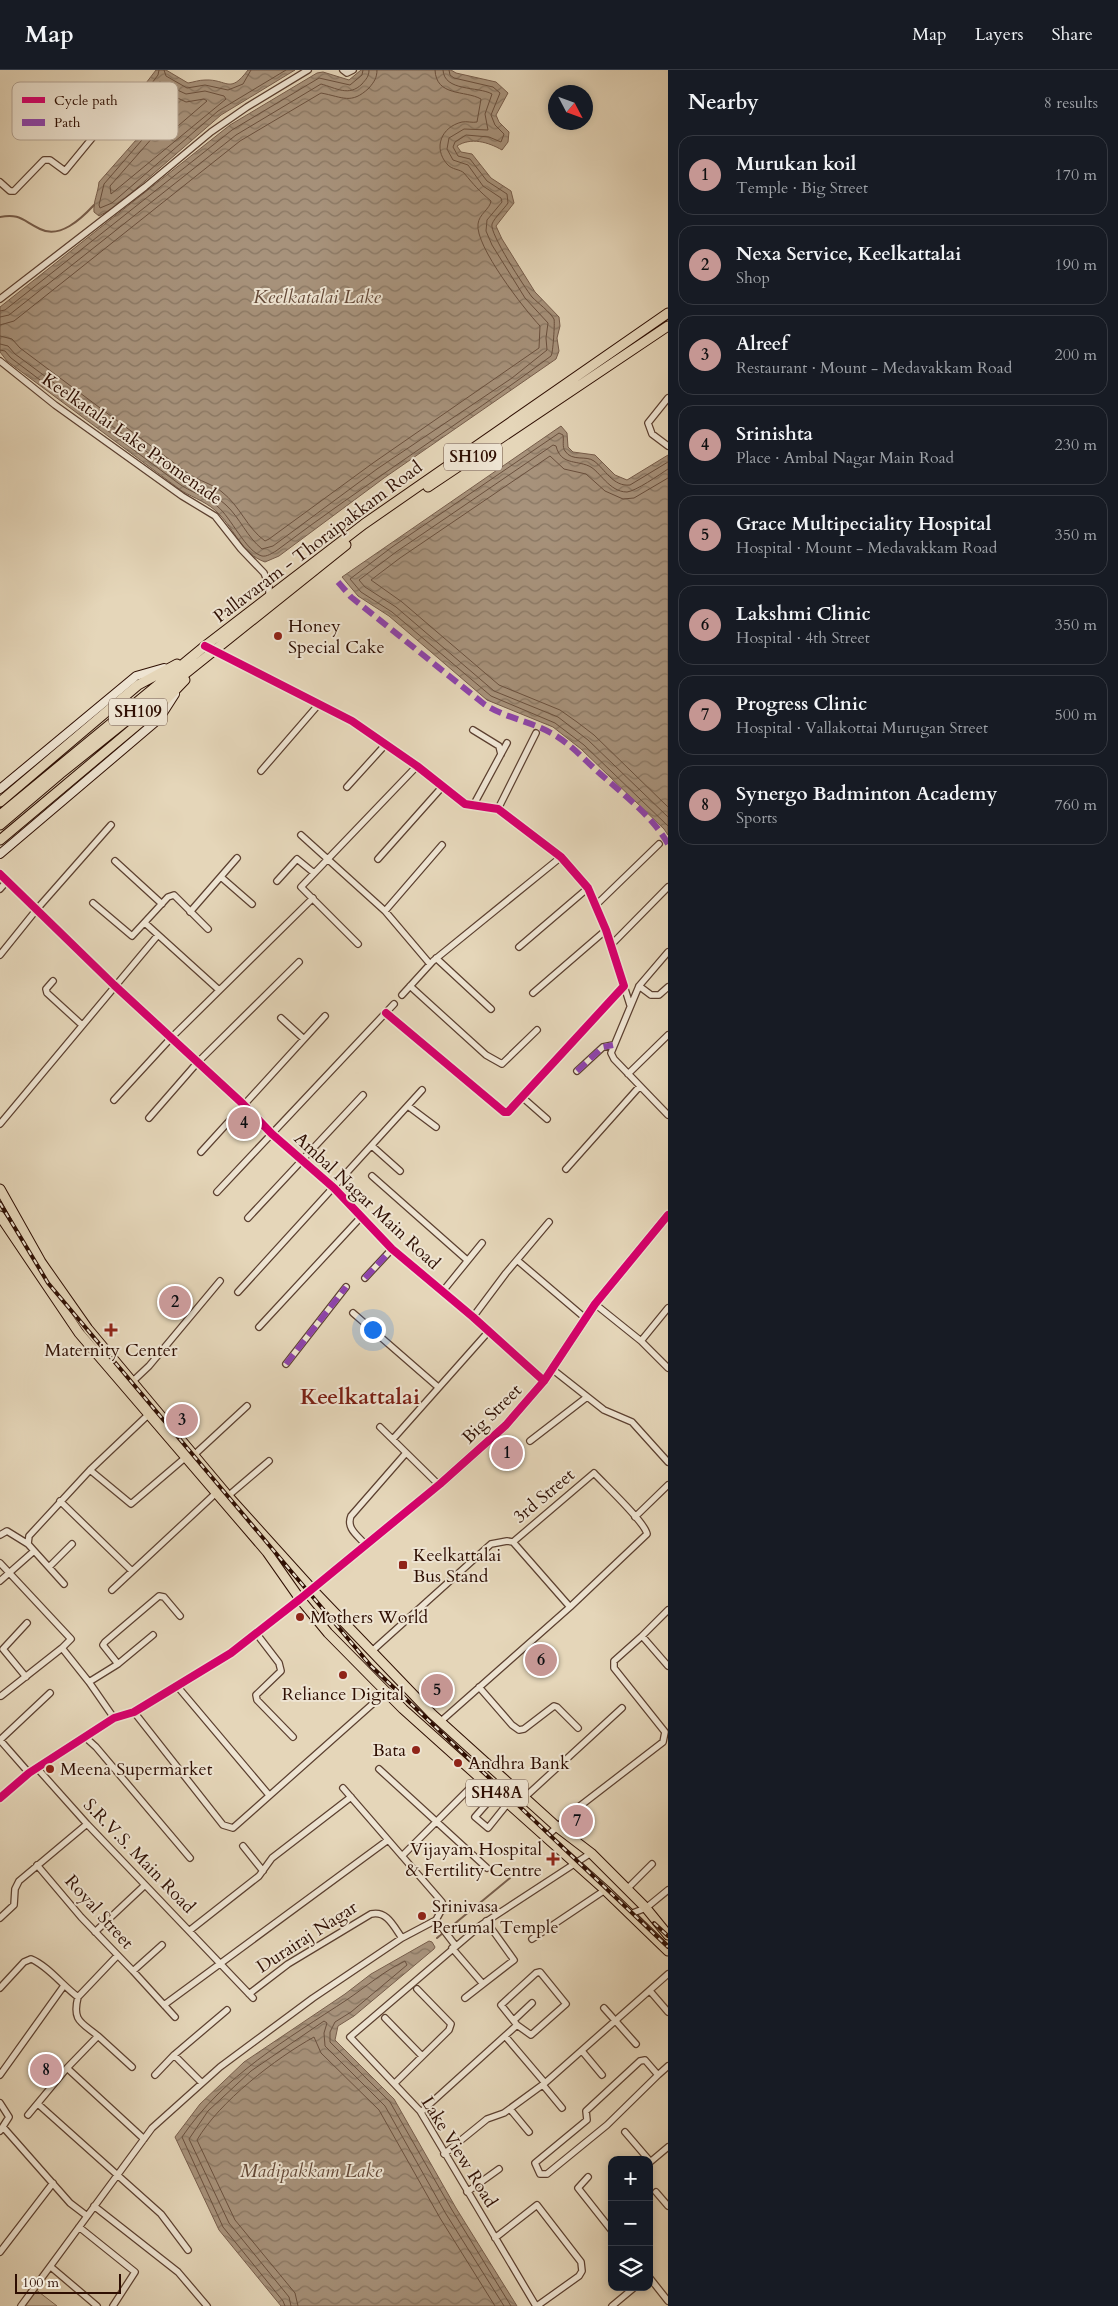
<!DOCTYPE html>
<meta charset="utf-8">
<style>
:root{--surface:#171b24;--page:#242831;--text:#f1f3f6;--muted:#9ea1a6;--line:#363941;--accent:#c59692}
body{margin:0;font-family:Cardo,serif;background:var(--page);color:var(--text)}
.controls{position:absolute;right:15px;bottom:15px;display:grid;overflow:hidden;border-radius:10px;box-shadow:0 2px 8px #0003}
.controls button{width:45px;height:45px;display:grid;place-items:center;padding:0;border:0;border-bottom:1px solid var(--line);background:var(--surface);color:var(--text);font:25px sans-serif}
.compass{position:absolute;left:548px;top:15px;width:45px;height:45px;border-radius:50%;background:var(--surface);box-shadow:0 2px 8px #0003;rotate:131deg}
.scale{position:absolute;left:15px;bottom:12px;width:106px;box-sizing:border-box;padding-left:5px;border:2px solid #2e0e02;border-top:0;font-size:14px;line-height:18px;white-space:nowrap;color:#2e0e02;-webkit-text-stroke:4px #eee4d2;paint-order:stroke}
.you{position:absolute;left:372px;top:1259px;width:18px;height:18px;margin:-12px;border:4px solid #fff;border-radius:50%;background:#1a73e8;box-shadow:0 0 0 8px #1a73e833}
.badge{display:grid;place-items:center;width:32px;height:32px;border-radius:50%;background:var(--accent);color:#111;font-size:16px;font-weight:700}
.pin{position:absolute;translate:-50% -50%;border:2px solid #fff;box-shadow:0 1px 5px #0006}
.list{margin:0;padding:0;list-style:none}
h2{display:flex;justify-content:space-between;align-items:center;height:65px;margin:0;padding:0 20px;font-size:21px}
h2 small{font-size:16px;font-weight:400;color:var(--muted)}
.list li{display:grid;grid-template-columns:32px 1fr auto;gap:15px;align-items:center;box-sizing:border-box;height:80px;margin:0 10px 10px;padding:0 10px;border:1px solid var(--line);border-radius:15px}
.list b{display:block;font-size:19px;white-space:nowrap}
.list p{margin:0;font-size:16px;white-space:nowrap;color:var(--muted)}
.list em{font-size:16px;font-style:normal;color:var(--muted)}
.icon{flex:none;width:28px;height:28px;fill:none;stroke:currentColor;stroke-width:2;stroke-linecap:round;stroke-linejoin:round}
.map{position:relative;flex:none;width:668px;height:2236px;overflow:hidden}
header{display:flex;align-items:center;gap:30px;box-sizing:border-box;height:70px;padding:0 25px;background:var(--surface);border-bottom:1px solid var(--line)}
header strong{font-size:24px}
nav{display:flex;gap:28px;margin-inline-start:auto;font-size:18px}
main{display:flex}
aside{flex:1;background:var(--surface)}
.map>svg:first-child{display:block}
.park{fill:#c6b49a;stroke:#7a614e}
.water{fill:url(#water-waves);stroke:#775d4b}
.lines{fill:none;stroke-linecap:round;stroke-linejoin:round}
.shore{stroke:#6a503e;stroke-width:1}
.stream{stroke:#775d4b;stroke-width:2}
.street-casing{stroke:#5c4030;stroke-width:8}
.secondary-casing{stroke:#2e0e02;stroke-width:10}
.primary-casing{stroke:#2e0e02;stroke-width:11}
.street{stroke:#eee4d2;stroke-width:5.5}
.secondary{stroke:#eee4d2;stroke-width:8}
.primary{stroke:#e5d6b9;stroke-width:9}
.rail-casing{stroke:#2e0e02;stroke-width:4}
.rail{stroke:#eee4d2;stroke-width:2;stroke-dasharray:5.5;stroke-linecap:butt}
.quiet{stroke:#8e44ad;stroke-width:6;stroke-dasharray:12 6;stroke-linecap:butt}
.cycleway-casing{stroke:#eee4d2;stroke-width:11}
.cycleway{stroke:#d6006c;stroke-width:8}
.poi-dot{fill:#8f2418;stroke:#eee4d2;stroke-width:2}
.labels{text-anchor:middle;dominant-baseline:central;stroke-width:4;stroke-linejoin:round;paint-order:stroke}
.shield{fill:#eee4d2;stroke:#684e40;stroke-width:1}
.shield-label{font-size:16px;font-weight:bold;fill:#2e0e02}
.street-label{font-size:18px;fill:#2e0e02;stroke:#eee4d2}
.poi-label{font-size:18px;fill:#2e0e02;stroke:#eee4d2;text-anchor:start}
.water-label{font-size:19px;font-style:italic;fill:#644938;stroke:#eee4d2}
.district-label{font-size:22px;font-weight:bold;fill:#7a1f14;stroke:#eee4d2}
.key{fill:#eee4d2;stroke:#b4a494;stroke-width:1}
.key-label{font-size:14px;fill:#2e0e02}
</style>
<header>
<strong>Map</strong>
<nav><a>Map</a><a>Layers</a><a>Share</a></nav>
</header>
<main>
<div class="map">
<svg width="668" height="2236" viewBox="0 0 668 2236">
<defs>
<pattern id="water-waves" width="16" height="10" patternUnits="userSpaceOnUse" patternTransform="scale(1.25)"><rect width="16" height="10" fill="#a7927b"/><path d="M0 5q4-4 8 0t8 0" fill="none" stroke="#887663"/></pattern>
</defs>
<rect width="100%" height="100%" fill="#e5d6b9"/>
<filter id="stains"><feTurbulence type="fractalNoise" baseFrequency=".004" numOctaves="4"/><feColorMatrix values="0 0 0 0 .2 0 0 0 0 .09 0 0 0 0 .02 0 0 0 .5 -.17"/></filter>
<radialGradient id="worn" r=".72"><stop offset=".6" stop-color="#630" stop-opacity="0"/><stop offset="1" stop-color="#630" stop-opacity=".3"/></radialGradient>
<path class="park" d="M43 1988 58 2002 49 2011 34 1999Z
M35 2219 57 2236H23Z"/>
<path class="water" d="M156 0H166L188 13C194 12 199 10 205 10 228 9 229 25 248 0H295L221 45 115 137 99 146 94 142C93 132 98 123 99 112L144 61 123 43Z
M361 0H451L456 3 496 12 508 23 496 45 499 52 509 62 508 72 502 80C488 72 471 67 457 76L461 82 472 84 491 108 511 121 514 133 496 156 502 169 535 222 559 247 560 256 557 268 559 281 556 289 384 408 279 486 265 492C242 484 235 460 219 444 209 433 194 428 182 421L7 291 0 282V237L230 55 317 3 323 2 349 10Z
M561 356 567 363 568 377 573 382 595 385 615 405 627 410 668 385V765L664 759 581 679 553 657 487 630 389 546 358 526 342 507Z
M429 1871 432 1872 435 1877 434 1879 354 1946 338 1956 335 1970 394 2029 456 2138 517 2236H281L219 2160 175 2067 200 2034 244 1992 345 1924 371 1904Z"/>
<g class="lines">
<path class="shore" d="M159 0 158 5 131 41 147 57 148 63 104 114 99 135 100 138 112 133 218 41 286 0
M164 0 166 6 187 18 205 15 228 20 243 14 251 0
M160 12 186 24 205 21 224 26 226 29 111 124 110 116 154 66 153 55 139 40Z
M165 22 186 32 204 29 207 31 164 68 162 67 161 53 149 40 162 23Z
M0 241 5 240 232 60 319 8 350 15 362 5 363 0
M0 247 9 245 236 65 321 14C336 18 349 27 362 14 366 9 369 7 369 0
M0 255 14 251 240 71 321 23C343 27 351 35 369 18 374 12 377 8 377 0
M0 266 12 269 20 278C76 320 132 362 189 404 199 411 213 414 222 422 240 436 247 458 265 471L269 469 373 393 539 278 540 256C524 239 475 176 478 154 479 144 490 139 491 131 479 121 474 115 464 103 460 99 452 100 447 94 433 78 441 57 462 52 467 51 472 53 477 52L481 29C465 20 436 27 435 0
M0 274 8 276 15 284C69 324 123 364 178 405 193 416 212 422 226 435 240 448 247 467 262 479L273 476 377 399 512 308 547 280 546 268 548 253 525 228 492 175 486 161 487 150 502 132 501 128 483 116 468 95 453 90 447 79 449 68 464 59 488 60 485 44 492 24C478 16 444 22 443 0
M0 280 5 281 11 288C66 330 122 371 178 413 190 422 206 426 217 436 231 447 246 482 262 486 267 487 272 483 276 481 366 413 461 353 551 286 553 284 555 252 554 249 549 241 539 234 532 227 525 218 489 163 492 154 495 147 504 139 508 133L507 124 487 111 470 89 458 86 453 77 455 72 466 65 489 67 501 72 504 64 495 55 491 45 500 23 493 17 454 8 450 5 449 0
M668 392 630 415C613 417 605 399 594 391 586 385 572 392 565 381 562 377 564 370 563 365L559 363 392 477 350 509 361 522 392 542 491 626 555 653 584 675 668 756
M668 399C659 405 636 421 627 422 609 422 600 401 589 396 575 390 561 395 556 376L553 375 396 482 359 510 365 517 396 537 494 621 558 647 588 670 668 747
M668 408 634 428 623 429 605 421 586 404 564 399 550 386 400 488 371 510 402 532 499 615 560 640 577 652 594 665 668 737
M285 2236 283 2231 223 2157 182 2067C224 2005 286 1970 348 1929 367 1916 384 1901 405 1891L407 1895 351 1942 335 1952 330 1962V1972L390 2032 452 2140 511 2236
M291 2236 289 2227 229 2153 189 2069 208 2041 251 2001 324 1951 327 1953 324 1963 325 1976 385 2036 446 2144 504 2236
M298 2236 295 2223 235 2150 197 2070C219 2032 276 1988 314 1967L321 1983 379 2040 440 2148 495 2236"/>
<path class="stream" d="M0 147C20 143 23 151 40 159 60 169 81 149 94 135
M447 1860 510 1808
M437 1868 443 1863"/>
<defs>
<path id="street" d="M343 0 347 3 353 0
M0 112 10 121H14L44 90H50L65 101 107 50
M0 229 145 117 211 62 247 37 308 0
M0 291 55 335 182 426 215 446 241 479 264 503 269 515V528
M668 328 648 353 652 364 668 376
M205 576 352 651 417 696 465 734 498 739 561 787 588 818 606 860 624 916 508 1042H504L386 943
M473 660 499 676 501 684
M261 701 319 634
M347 717 386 674
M473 736 507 673
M498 739 536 663
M301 765 385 841
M378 789 443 716
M115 791 162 834
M0 804 114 915 243 1034 272 1064 334 1118 392 1179 473 1247 544 1311
M221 807 252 834
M277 811 297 789 314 803
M0 819 7 811
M93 833 132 866 168 827 174 825 208 859
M595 836 659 774
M190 842 237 788
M145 853 219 920
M358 874 301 817 417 696
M611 875 668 817
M519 877 588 818
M668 882 639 916 611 983 614 989 668 1045
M0 885 37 839 111 755
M436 888 491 939
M430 894 385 841 442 775
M53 911 46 919 47 923 82 955
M410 916 486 985 502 994 537 960
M624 916 630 935
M639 916 651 925H659L668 917
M533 923 606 860
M402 925 433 891 561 787
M281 948 304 969
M577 1001 603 977 613 975
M628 1004 668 965
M522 1027 547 1049
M114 1030 171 968 313 828
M408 1036 436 1057
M149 1048 197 993 299 892
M0 1054 158 865
M372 1076 400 1101
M201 1082 325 946
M566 1099 640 1016
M372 1106 467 1190
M217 1122 394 934
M248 1148 363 1025
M517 1190 585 1248
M365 1208 392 1179
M443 1221 482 1173
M238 1222 422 1020
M595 1234 641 1271 668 1298
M353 1243 438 1317
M473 1247 506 1203 549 1152
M259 1257 361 1147
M641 1271 668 1238
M286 1294 346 1217
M552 1299 604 1340 632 1352 668 1392
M132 1312 149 1296 220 1211
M380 1357 439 1415
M393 1369 489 1261
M530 1371 587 1327
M194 1385 247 1336
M90 1400 131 1434 186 1387
M228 1426 269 1391
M60 1431 132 1501
M635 1447 668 1415
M0 1465 7 1461 28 1474 64 1514
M513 1472 570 1537
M28 1474 29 1466 90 1400 149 1344
M365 1474C357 1465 346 1458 351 1446L406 1383
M0 1493 71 1569 62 1578 89 1612 114 1648
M49 1497 72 1474
M0 1511 34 1481
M112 1520 216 1423
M256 1563 279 1593 281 1601 256 1625 257 1630 293 1667
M642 1566 668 1540
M372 1581 491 1474 507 1471 513 1472
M118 1594 153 1565
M26 1607 3 1579 27 1553
M89 1612 118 1594 103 1575 105 1572 159 1526 164 1527 180 1546
M177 1616 269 1725
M479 1617 512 1655 519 1660 524 1659 554 1636 557 1637 578 1658
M1 1626 62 1578
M134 1642 223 1755 233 1758 386 1622
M440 1652 570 1537 647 1464C645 1452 604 1414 594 1403L513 1472
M85 1667 96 1677 190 1788
M0 1670 50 1623
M0 1670 29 1703
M37 1698 87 1754 253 1928
M379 1699 487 1798
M496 1723 475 1747 488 1758 508 1733
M0 1728 29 1703 114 1648 134 1642 231 1583 300 1529
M524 1728 622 1638
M546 1767 580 1736 663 1672 665 1662 614 1598V1591L642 1566 668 1596
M243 1776 263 1801
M402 1786 480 1708
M37 1795 81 1847 133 1901 162 1875
M627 1819 652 1794
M630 1844 646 1838 668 1820
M0 1848 14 1835 15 1819 19 1811 87 1754
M436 1850 455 1875
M189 1861 259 1806 272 1788 351 1727
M95 1862 145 1815
M532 1869 605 1820
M452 1878 483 1914 465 1928
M133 1901 175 1947
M483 1914 514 1890 486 1851
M0 1918 24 1892 31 1889C47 1895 64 1917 78 1927L117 1886
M650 1921 668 1942
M249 1924 288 1894 371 1844C387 1840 394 1857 402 1868
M164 1935 388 1770
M604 1938 636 1974
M385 1948 422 1986
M514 1950 532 1933
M98 1966 132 1997
M505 1966 545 2013
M582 1981 602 2005
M174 1985 227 1940
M67 1998 144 2069
M0 2005 63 1917
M155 2005 174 1985 202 2013
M658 2005 607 2055 547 2104H540L535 2093 587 2050 586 2041 640 1991 645 1990 658 2005 668 1996
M395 2013 449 1960 451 1954 417 1919
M543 2015 562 2038
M0 2033 9 2047 0 2061
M38 2034 161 2144 188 2180
M510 2039 529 2062
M421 2042 517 1955 501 1935 536 1903 540 1902 566 1934 531 1965 517 1955
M28 2045 67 1998 98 1966C81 1952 72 1951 78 1927
M3 2057 70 2133 87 2146
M625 2062 649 2090
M444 2084 487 2049 504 2043 545 2013 668 1904
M649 2093 668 2077
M588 2107 578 2118 612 2161
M467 2122 499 2099
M656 2122 668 2136
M94 2136 178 2202 207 2236
M79 2157 135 2202 113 2236
M495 2168 537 2135 581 2192 582 2201 579 2206 537 2236
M0 2182 53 2113
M51 2197 97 2236
M649 2207 668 2231
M21 2236 152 2058 220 1997 313 1928 402 1868 436 1850 442 1839V1832L343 1718
M536 2236 420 2041 350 1967 481 1855 591 1783
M612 2236 635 2217"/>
<path id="secondary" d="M0 719 136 606 164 598
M0 784 159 649 175 624
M300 1529 440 1414 506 1355 544 1311 595 1234 668 1145"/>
<path id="primary" d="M428 417 668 256
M0 732 138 615 177 594
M0 745 205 576 364 454 668 243
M0 755 60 704 346 475
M0 770 161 635 185 610
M0 1119 41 1192 88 1259 228 1426 312 1519 432 1644 557 1757 591 1783 646 1838 668 1865
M0 1146 79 1263 267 1482 300 1529 328 1563 403 1639 605 1820 668 1881"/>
</defs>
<use href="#street" class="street-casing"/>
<use href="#secondary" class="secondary-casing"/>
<use href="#primary" class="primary-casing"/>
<use href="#street" class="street"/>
<use href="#secondary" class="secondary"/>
<use href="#primary" class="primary"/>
<defs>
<path id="rail" d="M0 1133 48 1213 371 1596 668 1877
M654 1853 668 1866"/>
</defs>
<use href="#rail" class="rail-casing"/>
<use href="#rail" class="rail"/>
<path class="quiet" d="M338 512 351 527 484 634C505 648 530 651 551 663 568 672 582 687 596 700 620 722 652 745 668 774
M577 1001 603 977 613 975
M365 1208 392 1179
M286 1294 346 1217"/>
<defs>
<path id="cycleway" d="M205 576 352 651 417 696 465 734 498 739 561 787 588 818 606 860 624 916 508 1042H504L386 943
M0 804 114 915 243 1034 272 1064 334 1118 392 1179 473 1247 544 1311
M0 1728 29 1703 114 1648 134 1642 231 1583 300 1529 440 1414 506 1355 544 1311 595 1234 668 1145"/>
</defs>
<use href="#cycleway" class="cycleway-casing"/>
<use href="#cycleway" class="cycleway"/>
</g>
<g class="poi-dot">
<circle cx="278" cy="566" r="5"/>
<path d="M108.5 1252.5h5v5h5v5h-5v5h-5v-5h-5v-5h5z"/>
<rect x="398" y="1490" width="10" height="10" rx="2.5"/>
<circle cx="300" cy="1547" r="5"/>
<circle cx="343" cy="1605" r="5"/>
<circle cx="416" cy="1680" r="5"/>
<circle cx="458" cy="1693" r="5"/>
<circle cx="50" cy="1699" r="5"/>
<path d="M550.5 1781.5h5v5h5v5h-5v5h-5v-5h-5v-5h5z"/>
<circle cx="422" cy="1846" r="5"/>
</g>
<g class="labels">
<g class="shield">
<rect x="444" y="373.5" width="58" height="27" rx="4"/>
<rect x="109" y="628.5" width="58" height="27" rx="4"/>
<rect x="466" y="1709.5" width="62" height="27" rx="4"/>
</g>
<g class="shield-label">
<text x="473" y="387">SH109</text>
<text x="138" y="642">SH109</text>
<text x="497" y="1723">SH48A</text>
</g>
<g class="street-label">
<text transform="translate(132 369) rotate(35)">Keelkatalai Lake Promenade</text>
<text transform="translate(318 472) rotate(-37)">Pallavaram - Thoraipakkam Road</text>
<text transform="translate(367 1131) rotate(43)">Ambal Nagar Main Road</text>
<text transform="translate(492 1344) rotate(-45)">Big Street</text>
<text transform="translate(544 1426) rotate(-40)">3rd Street</text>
<text transform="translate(139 1786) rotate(46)">S.R.V.S. Main Road</text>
<text transform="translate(99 1842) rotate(48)">Royal Street</text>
<text transform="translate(307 1867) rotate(-33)">Durairaj Nagar</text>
<text transform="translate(459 2082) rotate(58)">Lake View Road</text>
</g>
<g class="poi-label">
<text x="288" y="556">Honey<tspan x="288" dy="21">Special Cake</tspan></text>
<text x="111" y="1280" text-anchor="middle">Maternity Center</text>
<text x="413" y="1485">Keelkattalai<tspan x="413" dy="21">Bus Stand</tspan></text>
<text x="310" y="1547">Mothers World</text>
<text x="343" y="1624" text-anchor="middle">Reliance Digital</text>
<text x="406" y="1680" text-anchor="end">Bata</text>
<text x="468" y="1693">Andhra Bank</text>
<text x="60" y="1699">Meena Supermarket</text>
<text x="542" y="1779" text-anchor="end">Vijayam Hospital<tspan x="542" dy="21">&amp; Fertility Centre</tspan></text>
<text x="432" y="1836">Srinivasa<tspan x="432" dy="21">Perumal Temple</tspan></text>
</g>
<g class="water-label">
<text x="317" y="227">Keelkatalai Lake</text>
<text x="311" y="2101">Madipakkam Lake</text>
</g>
<g class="district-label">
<text x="360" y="1327">Keelkattalai</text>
</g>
</g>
<rect x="12" y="12" width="166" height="58" rx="8" class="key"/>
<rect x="22" y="27" width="23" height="6" fill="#d6006c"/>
<rect x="22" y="49" width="23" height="7" fill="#8e44ad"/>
<g class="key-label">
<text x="54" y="35">Cycle path</text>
<text x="54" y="57">Path</text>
</g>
<rect width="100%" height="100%" filter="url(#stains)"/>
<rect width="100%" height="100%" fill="url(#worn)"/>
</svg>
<div class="controls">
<button>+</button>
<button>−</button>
<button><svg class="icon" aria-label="layers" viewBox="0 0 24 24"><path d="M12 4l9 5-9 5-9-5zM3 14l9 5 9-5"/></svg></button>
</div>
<svg class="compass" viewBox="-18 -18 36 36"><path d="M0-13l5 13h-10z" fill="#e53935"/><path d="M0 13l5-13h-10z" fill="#9ea1a6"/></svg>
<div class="scale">100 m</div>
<div class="you"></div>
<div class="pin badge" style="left:507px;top:1383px">1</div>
<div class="pin badge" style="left:175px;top:1232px">2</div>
<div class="pin badge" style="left:182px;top:1350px">3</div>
<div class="pin badge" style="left:244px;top:1053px">4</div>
<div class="pin badge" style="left:437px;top:1620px">5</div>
<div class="pin badge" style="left:541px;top:1590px">6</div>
<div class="pin badge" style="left:577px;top:1751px">7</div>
<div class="pin badge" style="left:46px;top:2000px">8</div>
</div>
<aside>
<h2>Nearby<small>8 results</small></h2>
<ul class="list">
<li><span class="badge">1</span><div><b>Murukan koil</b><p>Temple · Big Street</p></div><em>170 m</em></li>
<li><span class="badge">2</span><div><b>Nexa Service, Keelkattalai</b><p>Shop</p></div><em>190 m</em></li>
<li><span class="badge">3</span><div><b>Alreef</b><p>Restaurant · Mount - Medavakkam Road</p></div><em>200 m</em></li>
<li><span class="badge">4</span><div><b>Srinishta</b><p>Place · Ambal Nagar Main Road</p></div><em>230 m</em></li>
<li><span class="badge">5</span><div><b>Grace Multipeciality Hospital</b><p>Hospital · Mount - Medavakkam Road</p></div><em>350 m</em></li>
<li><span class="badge">6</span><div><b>Lakshmi Clinic</b><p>Hospital · 4th Street</p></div><em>350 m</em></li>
<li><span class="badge">7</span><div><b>Progress Clinic</b><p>Hospital · Vallakottai Murugan Street</p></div><em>500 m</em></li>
<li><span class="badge">8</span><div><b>Synergo Badminton Academy</b><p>Sports</p></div><em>760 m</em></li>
</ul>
</aside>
</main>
